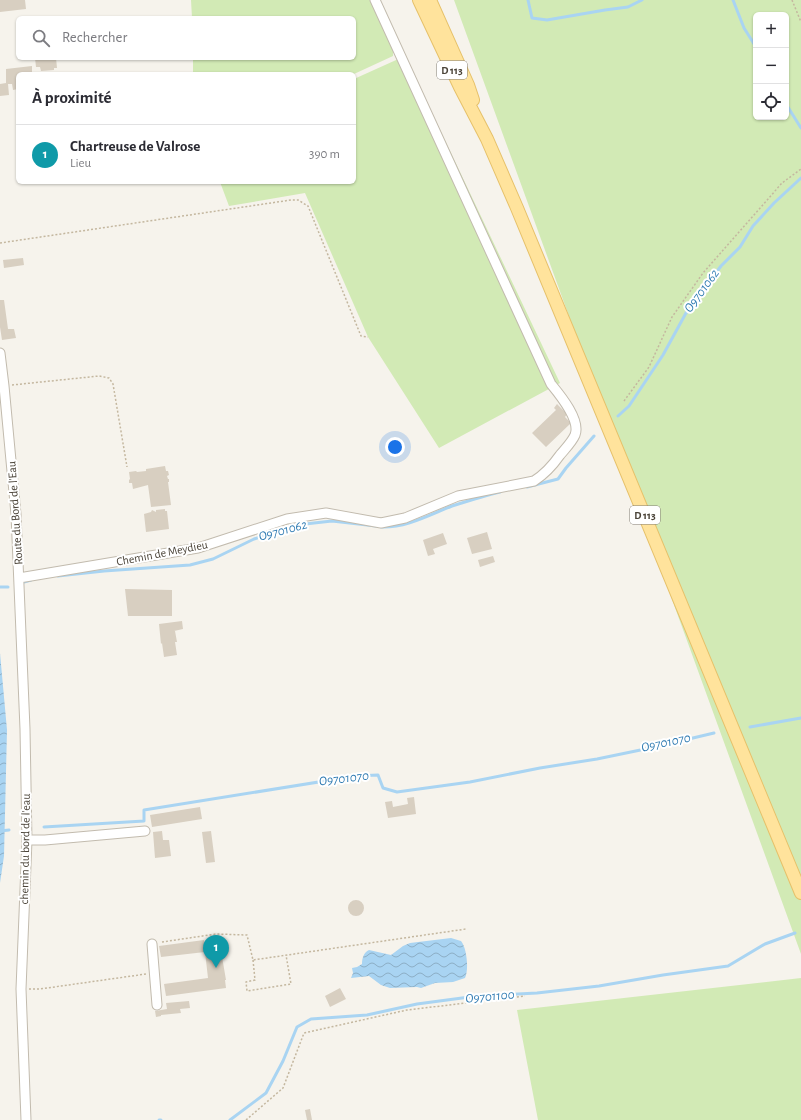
<!DOCTYPE html>
<html lang="fr">
<meta charset="utf-8">
<style>
:root{--surface:#fff;--page:#f2f2f3;--text:#2b2b33;--muted:#7c7c81;--line:#e1e1e2;--accent:#7c3aed}
body{margin:0;font-family:"Alegreya Sans",sans-serif;background:var(--page);color:var(--text)}
.controls{position:absolute;right:12px;top:12px;display:grid;overflow:hidden;border-radius:6px;box-shadow:0 1px 3px #0004}
.controls button{width:36px;height:36px;display:grid;place-items:center;padding:0;border:0;border-bottom:1px solid var(--line);background:var(--surface);color:var(--text);font:20px sans-serif}
.you{position:absolute;left:395px;top:447px;width:14px;height:14px;margin:-10px;border:3px solid #fff;border-radius:50%;background:#1a73e8;box-shadow:0 0 0 6px #1a73e833}
.badge{display:grid;place-items:center;width:26px;height:26px;border-radius:50%;background:var(--accent);color:#fff;font-size:13px;font-weight:700}
.pin{position:absolute;translate:-50% -33px;filter:drop-shadow(0 1px 2px #0008)}
.pin::after{content:'';position:absolute;top:21px;width:14px;height:12px;background:inherit;clip-path:polygon(0 0,100% 0,50% 100%)}
.list{margin:0;padding:0;list-style:none}
h2{display:flex;justify-content:space-between;align-items:center;height:52px;margin:0;padding:0 16px;font-size:17px}
h2 small{font-size:13px;font-weight:400;color:var(--muted)}
.list li{display:grid;grid-template-columns:26px 1fr auto;gap:12px;align-items:center;box-sizing:border-box;height:60px;padding:0 16px;border-top:1px solid var(--line)}
.list b{display:block;font-size:15px;white-space:nowrap}
.list p{margin:0;font-size:13px;white-space:nowrap;color:var(--muted)}
.list em{font-size:13px;font-style:normal;color:var(--muted)}
.icon{flex:none;width:22px;height:22px;fill:none;stroke:currentColor;stroke-width:2;stroke-linecap:round;stroke-linejoin:round}
.map{position:relative;flex:none;width:801px;height:1120px;overflow:hidden}
.search{position:absolute;background:var(--surface);box-shadow:0 1px 3px #0004;left:16px;top:16px;width:340px;height:44px;display:flex;align-items:center;gap:10px;box-sizing:border-box;padding:0 14px;border-radius:6px;color:var(--muted);font-size:15px}
.panel{position:absolute;background:var(--surface);box-shadow:0 1px 3px #0004;left:16px;top:72px;width:340px;height:112px;border-radius:6px}
.map>svg:first-child{display:block}
.green{fill:#d2eab5;fill-rule:evenodd}
.water{fill:url(#water-waves)}
.lines{fill:none;stroke-linecap:round;stroke-linejoin:round}
.stream{stroke:#a9d4f2;stroke-width:3}
.building{fill:#d8cfc1}
.minor-casing{stroke:#c2bbae;stroke-width:11}
.major-casing{stroke:#e6c16a;stroke-width:14}
.path{stroke:#c4b79f;stroke-width:1.5;stroke-dasharray:2 2;stroke-linecap:butt}
.minor{stroke:#fff;stroke-width:9}
.major{stroke:#ffe39c;stroke-width:12}
.labels{text-anchor:middle;dominant-baseline:central;stroke-width:4;stroke-linejoin:round;paint-order:stroke}
.shield{fill:#fff;stroke:#817c74;stroke-width:1}
.shield-label{font-size:11px;font-weight:bold;fill:#4b4439}
.street-label{font-size:12px;fill:#4b4439;stroke:#fff}
.water-label{font-size:13px;font-style:italic;fill:#2e7ab2;stroke:#fff}
</style>
<div class="map">
<svg width="801" height="1120" viewBox="0 0 801 1120">
<defs>
<pattern id="water-waves" width="16" height="10" patternUnits="userSpaceOnUse"><rect width="16" height="10" fill="#a9d4f2"/><path d="M0 5q4-4 8 0t8 0" fill="none" stroke="#8caec5"/></pattern>
</defs>
<rect width="100%" height="100%" fill="#f6f3ec"/>
<path class="green" d="M191 0H372L393 43V56L354 74H193V58H354V18H192Z
M454 0H801V954ZM756 15H786V117H756Z
M405 56 560 383 439 448 368 337 305 193 229 206 220 182H354V79Z
M801 978V1120H538L517 1010Z"/>
<path class="water" d="M0 653 7 730 4 856 0 883Z
M451 938 461 941C467 948 469 970 465 978L453 982 435 983 421 988 417 987 390 988 381 985 369 976 351 978 353 973 352 968 357 967 362 964C362 958 364 952 369 950L391 955 403 946 410 943Z"/>
<g class="lines">
<path class="stream" d="M528 0 532 18 547 20 605 10 628 7 642 0
M733 0 744 28 756 47
M786 104 801 128
M618 416 629 406 663 355 686 313 721 266 740 247 753 226 774 203 801 178
M527 487 558 479 566 468 594 436
M381 527C406 528 429 515 452 506 468 501 484 496 500 492
M58 576 104 571 190 565 213 559 254 539 296 525 332 521 376 526
M24 582 31 580
M0 587H8
M750 727 801 718
M44 827 144 821V810L356 776 378 775 383 788 397 792 470 782 540 768 597 759 655 747 714 733
M0 831 9 830
M159 1120H161
M230 1120 266 1093 283 1061 297 1027 311 1019 367 1015 417 1004 477 996 537 993 599 986 663 975 728 966 765 944 795 933"/>
</g>
<path class="building" d="M0 0H25L26 9 0 12Z
M35 58H56L57 68H54V70L41 71 40 67H36Z
M32 66V74H18V89L13 90 12 84H8L9 95 0 96V84L6 83V69Z
M23 258 24 265 4 268 3 260Z
M0 300H4L8 329H14L16 338 2 340 0 327Z
M557 404 567 414 565 417 571 423 546 447 532 433 556 410 554 408Z
M165 466 166 471H168L169 475 167 476 168 479H169V482H168L171 505 151 507 148 485 133 489 132 483H129V480L130 479 129 472 136 471 137 472 146 471V469Z
M165 509V511H167L169 529 146 532 144 514 151 512 152 510 156 512V510Z
M487 532 492 549 472 554 467 538Z
M443 533 447 544 433 549 435 554 428 556 423 540Z
M493 556 495 562 480 567 478 560Z
M125 589 172 590V616H128Z
M182 621 183 629 174 631H175L177 642H175L177 655 164 657 162 643 161 644 159 624Z
M414 797 416 814 388 818 385 802 392 801 393 807 408 804 407 798Z
M200 807 202 819 152 827 150 815Z
M162 831 163 840H169L171 856 155 858 153 832Z
M211 831 215 862 206 863 202 832Z
M348 908a8 8 0 1 1 16 0a8 8 0 1 1-16 0Z
M219 939 226 980H225L226 988 166 996 164 984 208 978 205 952 161 957 159 946 204 940 205 948H209L208 940Z
M340 988 346 999 330 1007 325 996Z
M189 1001 190 1008 180 1009 181 1013 161 1015V1016L156 1017 155 1011 167 1009 166 1003Z
M310 1109 312 1120H307L305 1110Z"/>
<g class="lines">
<defs>
<path id="minor" d="M0 353 4 386 16 514 25 729 27 840 21 989 26 1120
M19 578 198 548 287 519 326 513 381 523 405 518 458 496 534 481C545 474 553 465 560 455 565 449 572 442 575 435 581 420 560 395 551 384L375 0
M27 840H45L145 831
M152 944 157 1005"/>
<path id="major" d="M419 0 460 87 487 139 517 208 801 893
M430 0 468 85 473 100"/>
</defs>
<use href="#minor" class="minor-casing"/>
<use href="#major" class="major-casing"/>
<path class="path" d="M792 0 801 22
M0 243 291 200H298L308 206 361 336 368 337
M12 385 99 376 109 378 113 384 127 467
M624 401 649 367 672 317 703 273 782 183 801 169
M162 942 216 934 247 935 253 960 466 929
M253 960 255 980 246 982 247 991 291 984 286 955
M29 989H40L146 974
M246 1120 283 1088 304 1033 407 1010 525 996"/>
<use href="#minor" class="minor"/>
<use href="#major" class="major"/>
</g>
<g class="labels">
<g class="shield">
<rect x="437" y="61" width="30" height="18" rx="3"/>
<rect x="630" y="506" width="30" height="18" rx="3"/>
</g>
<g class="shield-label">
<text x="452" y="70">D 113</text>
<text x="645" y="515">D 113</text>
</g>
<g class="street-label">
<text transform="translate(15 513) rotate(-94)">Route du Bord de l'Eau</text>
<text transform="translate(162 553) rotate(-11)">Chemin de Meydieu</text>
<text transform="translate(25 849) rotate(-89)">chemin du bord de l'eau</text>
</g>
<g class="water-label">
<text transform="translate(702 291) rotate(-54)">O9701062</text>
<text transform="translate(283 531) rotate(-15)">O9701062</text>
<text transform="translate(666 743) rotate(-12)">O9701070</text>
<text transform="translate(344 779) rotate(-7)">O9701070</text>
<text transform="translate(490 997) rotate(-5)">O9701100</text>
</g>
</g>
</svg>
<div class="controls">
<button>+</button>
<button>−</button>
<button><svg class="icon" aria-label="locate" viewBox="0 0 24 24"><circle cx="12" cy="12" r="6"/><path d="M12 2v4M12 18v4M2 12h4M18 12h4"/></svg></button>
</div>
<div class="you"></div>
<div class="pin badge" style="left:216px;top:968px;background:#0f9aa8">1</div>
<div class="search"><svg class="icon" aria-label="search" viewBox="0 0 24 24"><circle cx="10" cy="10" r="6"/><path d="M15 15l6 6"/></svg>Rechercher</div>
<section class="panel">
<h2>À proximité<small></small></h2>
<ul class="list">
<li><span class="badge" style="background:#0f9aa8">1</span><div><b>Chartreuse de Valrose</b><p>Lieu</p></div><em>390 m</em></li>
</ul>
</section>
</div>
